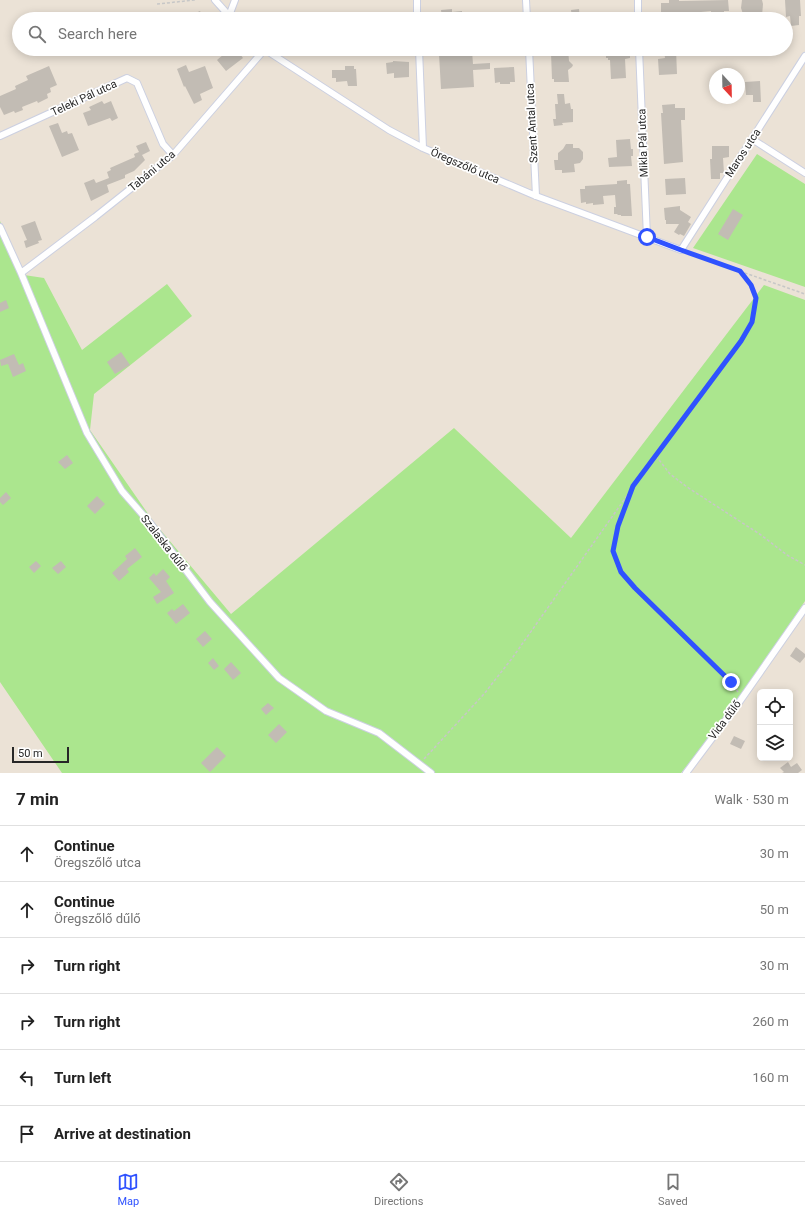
<!DOCTYPE html>
<meta charset="utf-8">
<style>
:root{--surface:#fff;--page:#f6f6f6;--text:#222;--muted:#767676;--line:#e0e0e0;--accent:#2f52ff}
body{margin:0;font-family:Roboto,sans-serif;background:var(--page);color:var(--text)}
.controls{position:absolute;right:12px;bottom:12px;display:grid;overflow:hidden;border-radius:6px;box-shadow:0 2px 10px #0003}
.controls button{width:36px;height:36px;display:grid;place-items:center;padding:0;border:0;border-bottom:1px solid var(--line);background:var(--surface);color:var(--text);font:20px sans-serif}
.compass{position:absolute;left:709px;top:68px;width:36px;height:36px;border-radius:50%;background:var(--surface);box-shadow:0 2px 10px #0003;rotate:158deg}
.scale{position:absolute;left:12px;bottom:10px;width:57px;box-sizing:border-box;padding-left:4px;border:2px solid #272727;border-top:0;font-size:11px;line-height:14px;white-space:nowrap;color:#272727;-webkit-text-stroke:3px #fff;paint-order:stroke}
.stop{position:absolute;width:12px;height:12px;margin:-9px;border:3px solid #2f52ff;border-radius:50%;background:#fff}
.stop.end{background:#2f52ff;border-color:#fff;box-shadow:0 1px 4px #0008}
.list{margin:0;padding:0;list-style:none}
h2{display:flex;justify-content:space-between;align-items:center;height:52px;margin:0;padding:0 16px;font-size:17px}
h2 small{font-size:13px;font-weight:400;color:var(--muted)}
.list li{display:grid;grid-template-columns:26px 1fr auto;gap:12px;align-items:center;box-sizing:border-box;height:56px;padding:0 16px;border-top:1px solid var(--line)}
.list b{display:block;font-size:15px;white-space:nowrap}
.list p{margin:0;font-size:13px;white-space:nowrap;color:var(--muted)}
.list em{font-size:13px;font-style:normal;color:var(--muted)}
.icon{flex:none;width:22px;height:22px;fill:none;stroke:currentColor;stroke-width:2;stroke-linecap:round;stroke-linejoin:round}
.map{position:relative;flex:none;width:805px;height:773px;overflow:hidden}
.search{position:absolute;background:var(--surface);box-shadow:0 2px 10px #0003;left:12px;right:12px;top:12px;height:44px;display:flex;align-items:center;gap:10px;box-sizing:border-box;padding:0 14px;border-radius:22px;color:var(--muted);font-size:15px}
.sheet{height:388px;background:var(--surface)}
nav{display:flex;justify-content:space-around;align-items:center;box-sizing:border-box;height:56px;border-top:1px solid var(--line);background:var(--surface);font-size:11px;color:var(--muted)}
nav a{display:grid;justify-items:center;gap:2px}
nav .on{color:var(--accent)}
.map>svg:first-child{display:block}
.green{fill:#abe68e}
.building{fill:#c2bcb4}
.lines{fill:none;stroke-linecap:round;stroke-linejoin:round}
.street-casing{stroke:#ccd0e1;stroke-width:8}
.path{stroke:#c7c7c7;stroke-width:1.5;stroke-dasharray:3 2;stroke-linecap:butt}
.street{stroke:#fff;stroke-width:6}
.route{stroke:#2f52ff;stroke-width:5}
.labels{text-anchor:middle;dominant-baseline:central;stroke-width:3.5;stroke-linejoin:round;paint-order:stroke}
.street-label{font-size:11px;fill:#272727;stroke:#fff}
</style>
<div class="map">
<svg width="805" height="773" viewBox="0 0 805 773">
<rect width="100%" height="100%" fill="#ebe2d6"/>
<path class="green" d="M757 154 805 184V287L693 248Z
M0 221 24 275 44 278 82 350 167 284 192 316 94 394 90 430 153 521 231 614 454 428 571 538 764 285 805 300V601L747 688 740 701 681 773H62L0 682Z"/>
<path class="building" d="M669 0H679V1L728 0 729 11H724V19H711V11L691 13 692 18 670 19 669 14H661V3H669Z
M742 0H762L763 4 762 16 757 17V19H748V17H744L741 8Z
M785 0H800L801 16H799V25L791 26 790 16 786 17Z
M452 9V12L462 11V19H442L441 10Z
M579 9 580 19H572L571 10Z
M200 11 202 15 208 12 210 19H182Z
M230 49H246L240 54 243 58 226 71 217 60Z
M558 49H568L569 61 573 65 572 67 568 70 569 82H554V79H552L551 53 558 52Z
M606 49H630V58L625 59 626 78 611 79 610 60H608V58H606Z
M664 49H676L677 74 659 75 658 59 665 58Z
M472 51 473 64 490 63V69L473 70 474 87 441 89 439 54Z
M393 61 409 62V77L394 78V73L387 74 386 63 393 62Z
M186 65 189 72 205 66 213 88 200 94 202 100 194 104 185 86 184 87 177 69Z
M49 66 57 85 50 88 51 92 47 94 48 98 38 103 37 101 22 107 23 110 15 113 14 111 4 115 0 107V96L16 89 15 86 28 80 26 76Z
M345 66H354V69H356L357 86H348L347 81 336 82V78H332V70H345Z
M514 67 515 82H510V84H500V82L495 83 494 68Z
M760 81 761 102H753V95H746L745 82Z
M557 94H564L565 104 570 103 571 109H573V122L562 123 563 125 554 126 553 119H556L555 104H558Z
M102 101 104 104 111 101 118 118 112 121 110 118 88 126 83 113 91 110 89 107Z
M675 104V108H685V120H681L683 162 664 164 661 113H663L662 105Z
M58 123 62 133 67 131 68 134 72 133 79 150 62 157 49 126Z
M630 139 631 149H633V156H631L632 166 609 167 608 158 617 157 616 140Z
M146 142 150 151 142 155 145 160 134 171 125 175V178L107 185 109 192 91 201 84 183 94 179 96 183 109 178 107 172 111 170 110 168 135 157 134 154 139 152 136 146Z
M566 144H573V148H579L583 152V159L580 163 574 164 575 172 562 173V170H555L554 160H558V153L563 149Z
M712 146H729V157L723 158 724 173H720V179H711L710 159H712Z
M685 178 686 194 666 195 665 179Z
M627 180V184H630L632 216H621V215H618L617 214H614V207H616L615 195 603 196 604 204 593 205V203L586 204V202L581 203 580 189H585V186L617 184V181Z
M680 206V210L691 217 688 222 691 224 684 236 680 234 679 235 674 232 679 224H666V220H665L664 208Z
M733 209 743 215 728 240 718 234Z
M35 221 42 240 38 241 39 243 26 248 24 241 27 240 21 226Z
M6 300 9 308 0 312V303Z
M121 352 130 365 115 374 107 362Z
M14 354 19 365 23 363 26 371 13 377 8 364 1 366 0 360Z
M67 455 73 463 65 469 58 462Z
M6 492 11 498 3 505 0 502V498Z
M97 496 105 504 95 514 87 506Z
M135 548 142 557 127 569 129 572 119 581 112 573 127 559 125 556Z
M36 561 41 566 34 573 29 567Z
M61 561 66 567 58 574 52 568Z
M163 569 170 577 166 581 174 593 157 604 153 597 161 592 149 578 154 573 156 576Z
M183 604 190 613 176 624 167 613 172 609 174 611Z
M205 631 212 639 203 647 196 639Z
M796 647 805 654V657L800 663 790 656Z
M213 658 219 666 214 670 208 663Z
M231 662 241 673 233 680 224 669Z
M268 703 274 708 266 715 261 709Z
M279 724 287 732 276 743 268 735Z
M734 736 745 741 741 749 730 744Z
M217 747 226 756 210 772 201 763Z
M788 762 791 767 797 763 802 770 798 773H782L784 772 780 768Z"/>
<g class="lines">
<defs>
<path id="street" d="M215 0 232 19
M417 0V19
M526 0 527 19
M638 0V19
M229 16 235 0
M264 49 389 130 423 148 536 196 681 250 805 56
M419 49 423 148
M529 49 536 196
M639 49 647 237
M0 136 127 78 137 83 163 144 173 155
M752 139 805 173
M0 227 21 273 87 433 122 491 150 523 210 602 279 678 326 711 379 733 431 773
M21 273 95 217 173 155 265 49
M686 773 740 701 805 608"/>
</defs>
<use href="#street" class="street-casing"/>
<path class="path" d="M157 4 195 0
M688 253 805 294
M656 456 670 474 687 487 761 535 787 555 805 565
M738 692 731 682 635 588 621 572 613 551 618 526 633 486 741 341C750 325 762 304 751 286 749 280 743 276 740 271
M424 759 484 694 513 657 631 490"/>
<use href="#street" class="street"/>
</g>
<g class="lines">
<path class="route" d="M647 237 681 250 740 271 751 285 756 298 752 322 741 341 633 486 618 526 613 551 621 572 635 588 731 682"/>
</g>
<g class="labels">
<g class="street-label">
<text transform="translate(84 98) rotate(-25)">Teleki Pál utca</text>
<text transform="translate(532 123) rotate(-93)">Szent Antal utca</text>
<text transform="translate(643 143) rotate(-92)">Mikla Pál utca</text>
<text transform="translate(743 153) rotate(-57)">Maros utca</text>
<text transform="translate(465 166) rotate(23)">Öregszőlő utca</text>
<text transform="translate(152 171) rotate(-40)">Tabáni utca</text>
<text transform="translate(164 543) rotate(52)">Szalaska dűlő</text>
<text transform="translate(725 720) rotate(-53)">Vida dűlő</text>
</g>
</g>
</svg>
<div class="controls">
<button><svg class="icon" aria-label="locate" viewBox="0 0 24 24"><circle cx="12" cy="12" r="6"/><path d="M12 2v4M12 18v4M2 12h4M18 12h4"/></svg></button>
<button><svg class="icon" aria-label="layers" viewBox="0 0 24 24"><path d="M12 4l9 5-9 5-9-5zM3 14l9 5 9-5"/></svg></button>
</div>
<svg class="compass" viewBox="-18 -18 36 36"><path d="M0-13l5 13h-10z" fill="#e53935"/><path d="M0 13l5-13h-10z" fill="#767676"/></svg>
<div class="scale">50 m</div>
<div class="stop" style="left:647px;top:237px"></div>
<div class="stop end" style="left:731px;top:682px"></div>
<div class="search"><svg class="icon" aria-label="search" viewBox="0 0 24 24"><circle cx="10" cy="10" r="6"/><path d="M15 15l6 6"/></svg>Search here</div>
</div>
<section class="sheet">
<h2>7 min<small>Walk · 530 m</small></h2>
<ul class="list">
<li><svg class="icon" aria-label="ahead" viewBox="0 0 24 24"><path d="M12 20V5M6 11l6-6 6 6"/></svg><div><b>Continue</b><p>Öregszőlő utca</p></div><em>30 m</em></li>
<li><svg class="icon" aria-label="ahead" viewBox="0 0 24 24"><path d="M12 20V5M6 11l6-6 6 6"/></svg><div><b>Continue</b><p>Öregszőlő dűlő</p></div><em>50 m</em></li>
<li><svg class="icon" aria-label="right" viewBox="0 0 24 24"><path d="M7 20v-9h11M14 6l5 5-5 5"/></svg><div><b>Turn right</b></div><em>30 m</em></li>
<li><svg class="icon" aria-label="right" viewBox="0 0 24 24"><path d="M7 20v-9h11M14 6l5 5-5 5"/></svg><div><b>Turn right</b></div><em>260 m</em></li>
<li><svg class="icon" aria-label="left" viewBox="0 0 24 24"><path d="M17 20v-9H6M10 6l-5 5 5 5"/></svg><div><b>Turn left</b></div><em>160 m</em></li>
<li><svg class="icon" aria-label="arrive" viewBox="0 0 24 24"><path d="M6 21V4h12l-3 4 3 4H6"/></svg><div><b>Arrive at destination</b></div></li>
</ul>
</section>
<nav>
<a class="on"><svg class="icon" aria-label="map" viewBox="0 0 24 24"><path d="M3 6l6-2 6 2 6-2v14l-6 2-6-2-6 2zM9 4v14M15 6v14"/></svg>Map</a>
<a><svg class="icon" aria-label="directions" viewBox="0 0 24 24"><path d="M12 3l9 9-9 9-9-9zM9 14v-3h6M13 9l2 2-2 2"/></svg>Directions</a>
<a><svg class="icon" aria-label="saved" viewBox="0 0 24 24"><path d="M7 4h10v16l-5-4-5 4z"/></svg>Saved</a>
</nav>
